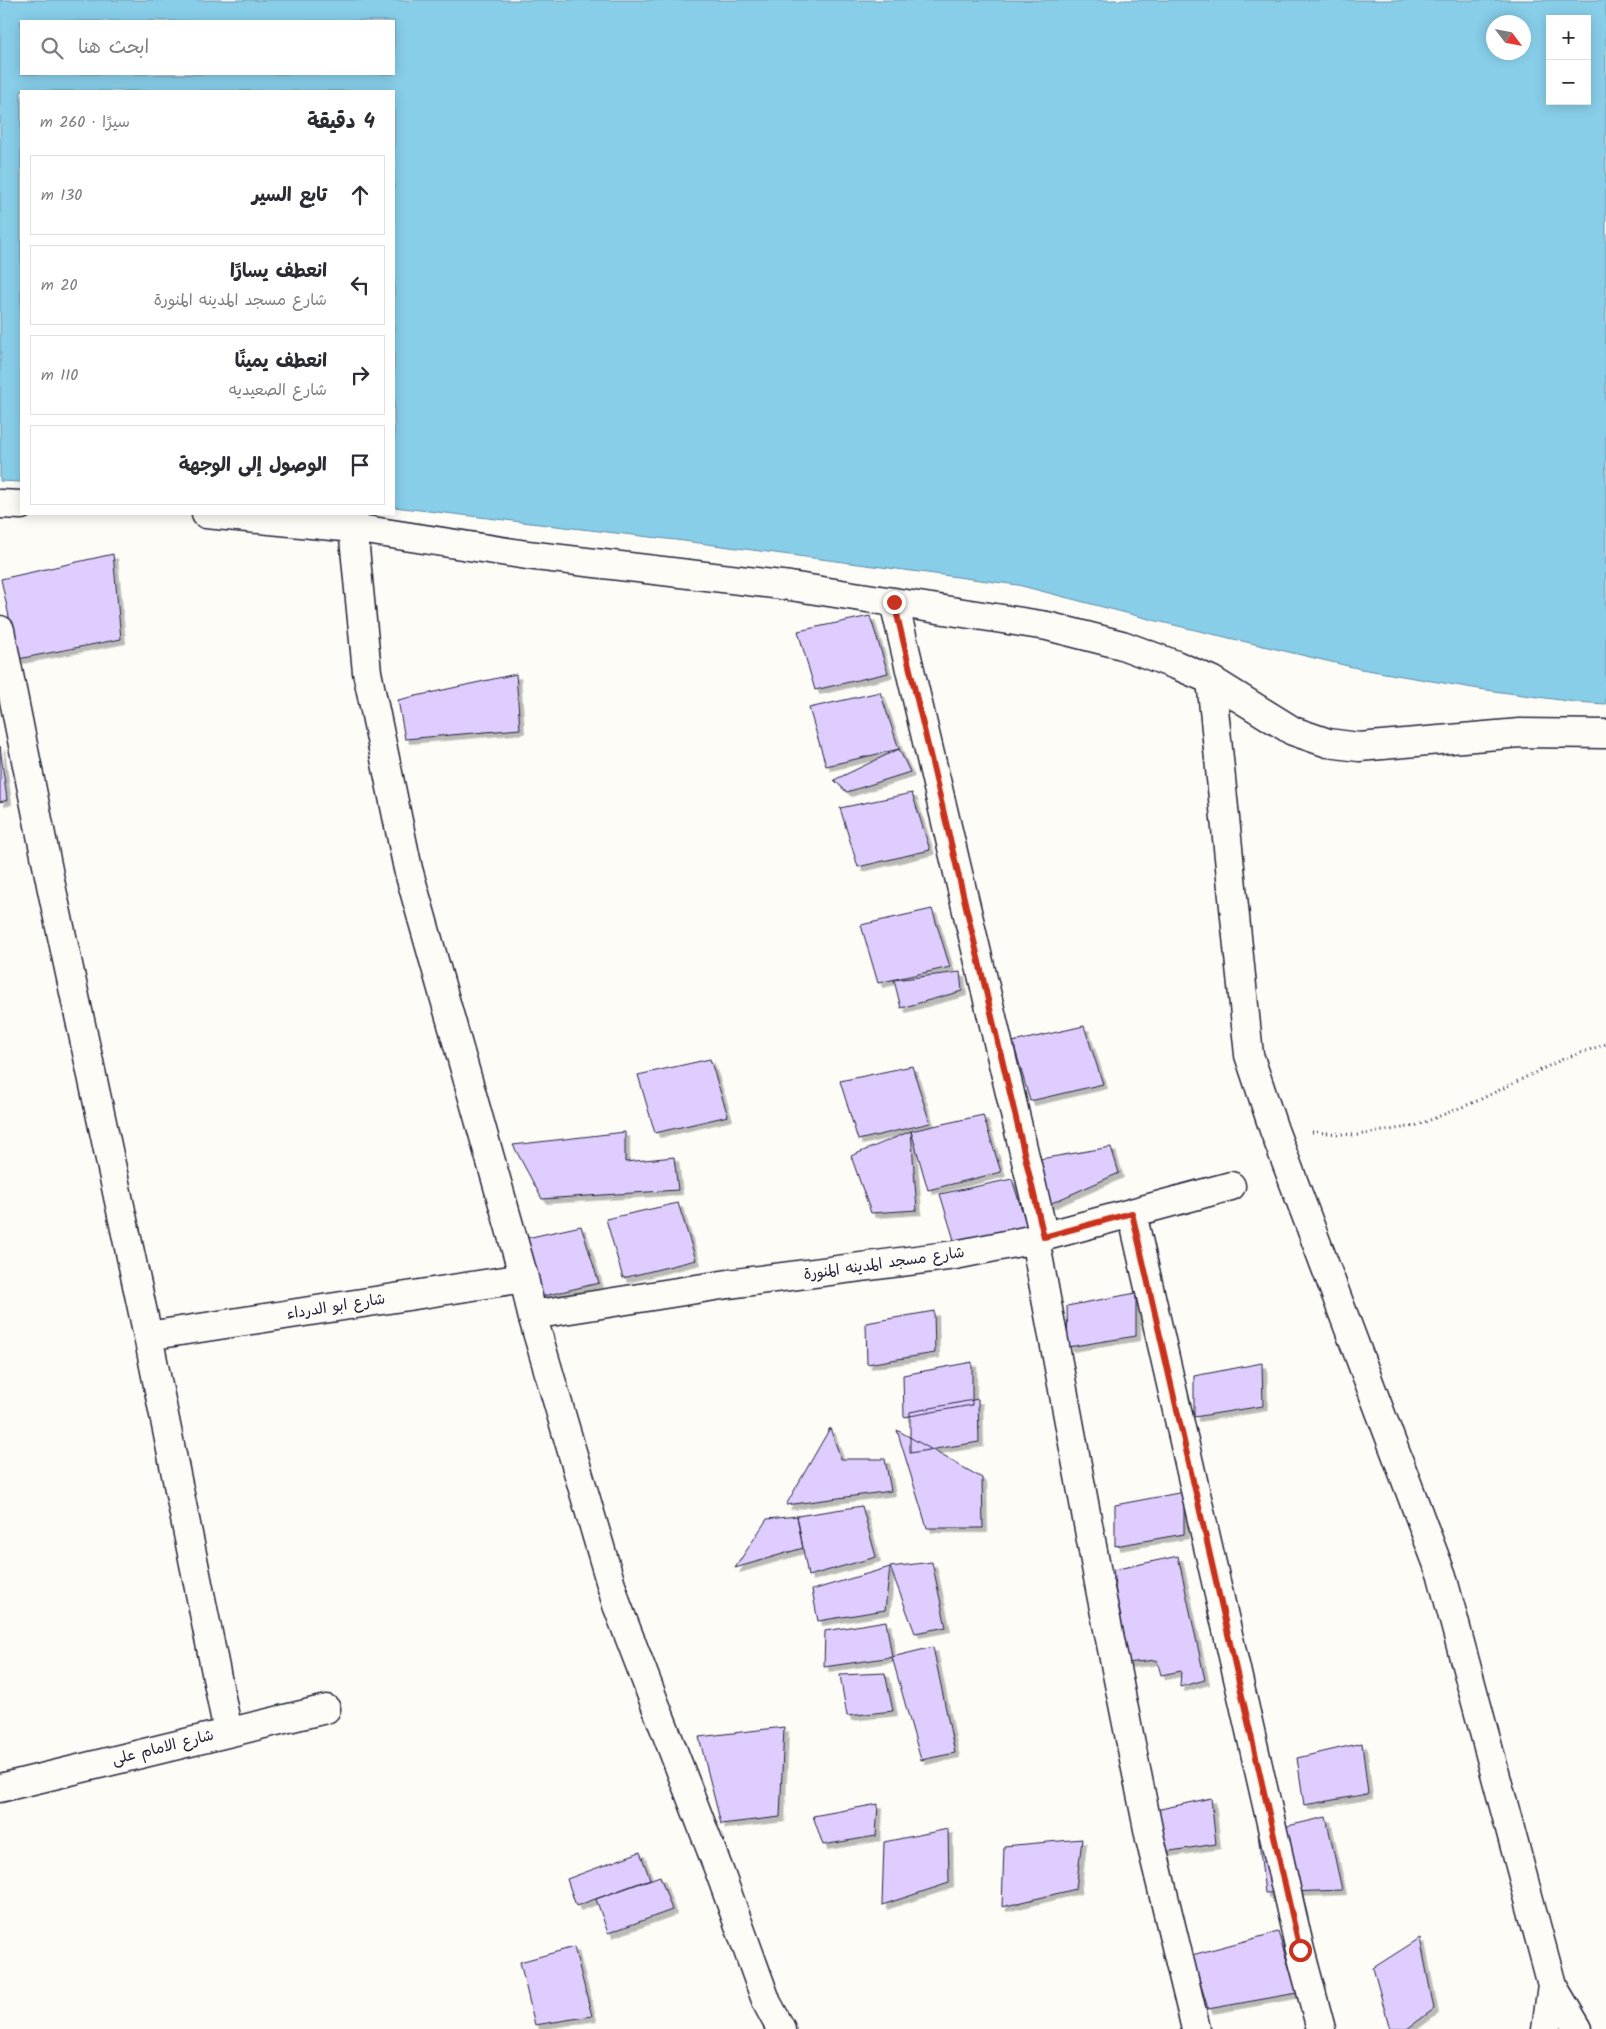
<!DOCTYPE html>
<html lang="ar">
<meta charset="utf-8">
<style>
:root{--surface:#fff;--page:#f2f2f3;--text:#2b2b33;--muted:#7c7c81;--line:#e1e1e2}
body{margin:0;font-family:Kalam,"Playpen Sans Arabic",sans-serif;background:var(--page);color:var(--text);direction:rtl}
.controls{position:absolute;right:15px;top:15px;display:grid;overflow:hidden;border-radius:0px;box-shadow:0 2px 12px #0003}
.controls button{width:45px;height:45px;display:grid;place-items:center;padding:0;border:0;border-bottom:1px solid var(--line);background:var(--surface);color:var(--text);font:25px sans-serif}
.compass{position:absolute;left:1486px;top:15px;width:45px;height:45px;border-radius:50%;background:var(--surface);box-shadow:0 2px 12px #0003;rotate:122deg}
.stop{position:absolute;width:15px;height:15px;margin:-11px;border:4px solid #c8321e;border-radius:50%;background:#fff}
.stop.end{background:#c8321e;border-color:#fff;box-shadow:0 1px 5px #0008}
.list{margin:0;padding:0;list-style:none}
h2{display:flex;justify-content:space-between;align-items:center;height:65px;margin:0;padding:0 20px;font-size:21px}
h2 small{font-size:16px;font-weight:400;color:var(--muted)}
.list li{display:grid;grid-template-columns:32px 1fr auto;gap:15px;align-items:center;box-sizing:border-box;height:80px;margin:0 10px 10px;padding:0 10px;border:1px solid var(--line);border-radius:0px}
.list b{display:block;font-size:19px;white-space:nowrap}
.list p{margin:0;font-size:16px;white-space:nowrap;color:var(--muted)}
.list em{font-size:16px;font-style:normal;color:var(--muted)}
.icon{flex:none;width:28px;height:28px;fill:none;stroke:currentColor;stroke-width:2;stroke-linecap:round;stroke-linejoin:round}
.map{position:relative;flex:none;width:1606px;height:2029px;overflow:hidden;direction:ltr}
.search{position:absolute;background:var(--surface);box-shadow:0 2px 12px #0003;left:20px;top:20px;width:375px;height:55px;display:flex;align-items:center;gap:12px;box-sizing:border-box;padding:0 18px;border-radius:0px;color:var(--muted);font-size:19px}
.panel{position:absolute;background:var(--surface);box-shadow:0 2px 12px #0003;left:20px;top:90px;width:375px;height:425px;border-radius:0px;direction:rtl}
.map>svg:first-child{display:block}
.water{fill:#88cee9;stroke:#5f89a3;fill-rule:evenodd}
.building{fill:#dfcdff;stroke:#22223b;filter:url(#shadow)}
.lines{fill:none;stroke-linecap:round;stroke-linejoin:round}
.minor-casing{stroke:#22223b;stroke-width:31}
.path{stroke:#22223b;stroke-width:3;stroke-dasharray:1 4;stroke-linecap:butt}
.minor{stroke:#fdfcf7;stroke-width:28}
.route{stroke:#c8321e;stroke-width:6}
.labels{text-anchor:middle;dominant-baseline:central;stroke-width:4.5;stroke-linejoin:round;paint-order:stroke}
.street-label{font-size:15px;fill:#22223b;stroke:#fdfcf7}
</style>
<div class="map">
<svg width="1606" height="2029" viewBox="0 0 1606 2029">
<defs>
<filter id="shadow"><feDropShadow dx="4.5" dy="4.5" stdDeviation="0" flood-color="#0004"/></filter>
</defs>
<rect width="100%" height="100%" fill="#fdfcf7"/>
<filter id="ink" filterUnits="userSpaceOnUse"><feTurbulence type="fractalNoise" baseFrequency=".02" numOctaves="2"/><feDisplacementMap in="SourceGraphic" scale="10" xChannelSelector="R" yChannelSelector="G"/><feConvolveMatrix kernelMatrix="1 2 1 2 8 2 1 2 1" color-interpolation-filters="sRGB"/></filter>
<g filter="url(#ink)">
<path class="water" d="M0 0H1606V704L1575 702 1479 689 1361 669 1157 621 1018 585 684 541 394 507V91H21V482L0 481ZM1550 19H1587V101H1550ZM21 21H394V74H21ZM1494 22H1524V52H1494Z"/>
<path class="building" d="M113 554 121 639 18 659 1 579Z
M870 616 888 673 815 690 798 631Z
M516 674 520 729 405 739 398 700Z
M880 692 899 749 826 766 809 708Z
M0 746 7 800 0 802Z
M899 749 910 772 847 792 834 780Z
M912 793 930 850 858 867 840 808Z
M932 909 950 967 878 983 861 925Z
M960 972 962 991 901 1008 894 980Z
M1084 1026 1103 1084 1030 1101 1013 1042Z
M710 1059 728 1116 655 1133 638 1075Z
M912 1066 930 1123 858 1140 840 1081Z
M983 1115 1001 1172 928 1190 911 1131Z
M911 1131 917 1210 871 1213 851 1156Z
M625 1132V1162L674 1157 678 1190 542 1199 513 1145Z
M1111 1147 1119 1173 1038 1209 1040 1159Z
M1012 1179 1030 1236 958 1253 940 1194Z
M678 1203 696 1260 623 1278 606 1219Z
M581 1226 599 1283 527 1300 509 1242Z
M1136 1293V1336L1068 1347 1067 1306Z
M934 1311 935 1353 867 1364 866 1323Z
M972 1362V1405L904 1417 903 1375Z
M1262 1363 1263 1406 1194 1417V1376Z
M978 1399 979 1442 910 1453V1412Z
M830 1428 841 1459H885L891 1491 786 1505Z
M897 1430 982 1478 983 1528H927Z
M1184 1492V1534L1115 1546V1505Z
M862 1506 876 1557 808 1576 797 1516Z
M797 1516 803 1548 735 1568 767 1519Z
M1178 1556 1205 1680 1180 1687 1181 1671 1161 1675 1157 1660 1125 1663 1113 1570Z
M932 1562 946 1627 915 1633 890 1567Z
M890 1567 885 1610 818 1621 812 1590Z
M886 1621 892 1657 824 1667 825 1631Z
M933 1647 955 1753 921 1760 892 1657Z
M885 1673 893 1711 847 1716 840 1675Z
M784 1727 780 1817 721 1824 699 1737Z
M1362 1743 1368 1794 1304 1805 1297 1758Z
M1211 1798 1216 1844 1164 1852 1156 1810Z
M878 1804 876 1836 823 1845 813 1816Z
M1326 1817 1342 1890 1265 1893 1258 1833Z
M948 1829 949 1883 882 1905 884 1842Z
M1082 1839 1076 1889 1002 1907 1004 1846Z
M640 1852 650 1879 576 1906 567 1879Z
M660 1876 672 1910 608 1933 596 1899Z
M1278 1932 1297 1993 1208 2009 1192 1955Z
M1420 1938 1434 2009 1407 2029H1390L1373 1968Z
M574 1947 592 2016 535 2025 520 1962Z"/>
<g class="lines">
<defs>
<path id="minor" d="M0 504 21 505
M206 514 353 528 527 555 790 586 1047 626 1122 645 1176 665 1211 680 1293 731 1328 743 1359 747 1520 733 1606 734
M353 528 367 672 408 869 524 1278 532 1315 617 1605 720 1873 767 2003 781 2029
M894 602 1044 1237
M0 630 52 890 148 1336 228 1732
M1211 680 1249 1055 1274 1130 1442 1576 1552 1985 1578 2029
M1132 1213 1300 1950 1321 2029
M1035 1239 1101 1594 1150 1839 1196 2029
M532 1315 728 1284 955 1255 1035 1239 1231 1186
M148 1336 524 1278
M0 1788 326 1709
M1546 2029 1552 1985"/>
</defs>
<use href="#minor" class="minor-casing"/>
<path class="path" d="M1312 1132 1357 1135 1415 1126 1477 1101 1563 1059 1606 1044"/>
<use href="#minor" class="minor"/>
</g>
</g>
<g class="lines" filter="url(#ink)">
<path class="route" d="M894 602 1044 1237 1132 1213 1300 1950"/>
</g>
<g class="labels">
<g class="street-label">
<text transform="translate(884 1264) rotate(-8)">شارع مسجد المدينه المنورة</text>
<text transform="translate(336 1307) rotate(-9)">شارع ابو الدرداء</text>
<text transform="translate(163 1748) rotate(-14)">شارع الامام على</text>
</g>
</g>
</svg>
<div class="controls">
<button>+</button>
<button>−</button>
</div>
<svg class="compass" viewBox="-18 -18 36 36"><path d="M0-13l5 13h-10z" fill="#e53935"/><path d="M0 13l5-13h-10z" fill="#7c7c81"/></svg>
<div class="stop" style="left:1300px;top:1950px"></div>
<div class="stop end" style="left:894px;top:602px"></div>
<div class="search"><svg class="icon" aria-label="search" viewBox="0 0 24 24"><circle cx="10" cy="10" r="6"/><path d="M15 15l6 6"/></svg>ابحث هنا</div>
<section class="panel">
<h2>4 دقيقة<small>سيرًا · 260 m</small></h2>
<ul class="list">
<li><svg class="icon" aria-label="ahead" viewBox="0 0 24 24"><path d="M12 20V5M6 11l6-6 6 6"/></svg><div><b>تابع السير</b></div><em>130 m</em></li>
<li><svg class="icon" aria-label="left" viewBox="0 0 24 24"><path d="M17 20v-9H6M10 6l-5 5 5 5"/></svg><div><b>انعطف يسارًا</b><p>شارع مسجد المدينه المنورة</p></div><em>20 m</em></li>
<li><svg class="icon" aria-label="right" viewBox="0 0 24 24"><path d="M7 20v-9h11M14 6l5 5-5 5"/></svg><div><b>انعطف يمينًا</b><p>شارع الصعيديه</p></div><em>110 m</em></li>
<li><svg class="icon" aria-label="arrive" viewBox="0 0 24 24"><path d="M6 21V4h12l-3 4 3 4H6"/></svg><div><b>الوصول إلى الوجهة</b></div></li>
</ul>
</section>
</div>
